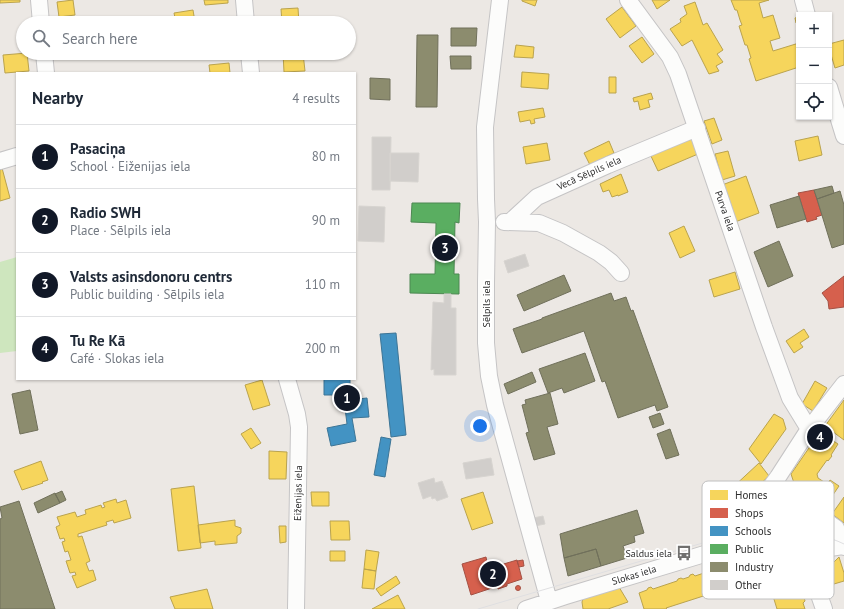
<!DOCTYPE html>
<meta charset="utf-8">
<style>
:root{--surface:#fff;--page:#f6f6f7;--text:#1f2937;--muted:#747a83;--line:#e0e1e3;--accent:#111827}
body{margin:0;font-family:"PT Sans",sans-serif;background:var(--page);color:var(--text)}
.controls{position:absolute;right:12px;top:12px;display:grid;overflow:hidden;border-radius:0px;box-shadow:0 1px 3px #0004}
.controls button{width:36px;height:36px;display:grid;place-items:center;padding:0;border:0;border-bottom:1px solid var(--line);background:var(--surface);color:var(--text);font:20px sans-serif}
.you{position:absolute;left:480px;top:426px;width:14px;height:14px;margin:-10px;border:3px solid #fff;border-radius:50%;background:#1a73e8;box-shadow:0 0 0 6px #1a73e833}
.badge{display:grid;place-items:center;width:26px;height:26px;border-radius:50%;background:var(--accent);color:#fff;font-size:13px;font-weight:700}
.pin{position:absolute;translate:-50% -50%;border:2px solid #fff;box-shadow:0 1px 4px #0006}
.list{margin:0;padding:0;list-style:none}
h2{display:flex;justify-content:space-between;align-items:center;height:52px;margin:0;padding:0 16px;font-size:17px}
h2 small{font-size:13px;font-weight:400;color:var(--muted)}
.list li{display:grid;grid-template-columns:26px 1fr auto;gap:12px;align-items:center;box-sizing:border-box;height:64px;padding:0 16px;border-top:1px solid var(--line)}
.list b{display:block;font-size:15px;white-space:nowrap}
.list p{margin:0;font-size:13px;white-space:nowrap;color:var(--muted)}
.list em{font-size:13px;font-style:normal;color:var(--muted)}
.icon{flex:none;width:22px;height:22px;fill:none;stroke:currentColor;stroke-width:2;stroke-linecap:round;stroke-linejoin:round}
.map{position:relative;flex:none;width:844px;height:609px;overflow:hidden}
.search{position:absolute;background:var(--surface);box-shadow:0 1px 3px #0004;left:16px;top:16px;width:340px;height:44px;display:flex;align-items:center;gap:10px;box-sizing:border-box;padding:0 14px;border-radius:22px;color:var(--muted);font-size:15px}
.panel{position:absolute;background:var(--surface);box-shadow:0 1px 3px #0004;left:16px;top:72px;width:340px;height:308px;border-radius:0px}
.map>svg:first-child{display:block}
.green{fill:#cee6be}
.homes{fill:#f6d55c;stroke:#baa34e}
.shops{fill:#d6604d;stroke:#a45144}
.schools{fill:#4393c3;stroke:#3d7596}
.public{fill:#5aae61;stroke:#4d8852}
.industry{fill:#8c8c6e;stroke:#70705b}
.building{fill:#d1cecb;stroke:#d7d4d0}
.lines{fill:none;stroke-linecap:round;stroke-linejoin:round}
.minor-casing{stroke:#c5c4c5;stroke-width:18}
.minor{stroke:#fcfcfb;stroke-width:16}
.tram{stroke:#dfdfe1;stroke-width:1}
.labels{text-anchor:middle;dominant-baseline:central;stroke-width:4;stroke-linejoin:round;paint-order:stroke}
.street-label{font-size:10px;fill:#2e2e2e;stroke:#fff}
.poi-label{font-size:10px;fill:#2e2e2e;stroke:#fff;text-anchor:end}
.key{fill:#fff;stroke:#c0c0c0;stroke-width:1}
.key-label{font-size:11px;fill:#2e2e2e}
</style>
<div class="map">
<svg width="844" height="609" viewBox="0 0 844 609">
<rect width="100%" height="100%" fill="#ece8e4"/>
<path class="green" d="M17 257V351L0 353V262Z"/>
<path class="homes" d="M0 0H20V2L0 3Z
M73 0 75 15 59 17 57 2Z
M204 0H228V3L205 5Z
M522 0H537L535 6 522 1Z
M652 0H670L657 9Z
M731 0H769L759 3 763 18 773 15 780 38 770 41 773 51 799 43V67L756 81 749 59 751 58 747 45H745L739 26 742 25 740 20 737 10H735Z
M695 2 703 25 707 23 723 50 717 54 723 62 716 66 719 71 709 74 692 40 682 46 670 29 681 22 680 19 687 14 684 6Z
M622 7 636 26 620 38 606 19Z
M298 8 299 23H282L281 9Z
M193 10 195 22 187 23H176L174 13Z
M798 17 799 22 796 23 795 18Z
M642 37 654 54 642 63 629 46Z
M844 40V65L835 68 829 48V44Z
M516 45 534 47 533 58 514 57Z
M27 53 29 71 5 73 3 55Z
M283 53H303L305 71 284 72Z
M229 63 230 73H210L209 65Z
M522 72 549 74 548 89 521 87Z
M609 77H616V93H609Z
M651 93 653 99 648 100 650 107 640 110 638 101 634 102 633 98Z
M543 108 545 117 534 119 535 123 531 124 530 120 520 122 518 112Z
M714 118 722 140 712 144 704 121Z
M818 136 822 155 799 161 795 141Z
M691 137 698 154 658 171 650 154Z
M609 141 614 153 590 165 584 153Z
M547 143 550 160 526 164 523 147Z
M728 151 735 176 722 180 715 154Z
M2 168 10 198 0 201V169Z
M621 174 628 192 618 196V195L612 197 609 190 603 192 600 184Z
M746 176 759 213 735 222 722 185Z
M684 226 695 251 680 258 669 233Z
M735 272 740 289 714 297 709 280Z
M804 329 809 337 800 343 803 347 794 353 786 341Z
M262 380 270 405 253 410 245 385Z
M815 381 827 388 813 411 802 404Z
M844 400V440L825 426Z
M774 414 783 419 786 429 761 464 749 449Z
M251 428 261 443 251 449 241 434Z
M820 432 838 444 831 455 832 456 828 461 827 460 817 474 818 478 827 484 815 502 796 489 791 474Z
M269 451 287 452 286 479H269Z
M41 461 48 480 42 482 43 483 22 490 14 471Z
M759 463 769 476 742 501 731 489Z
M830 480 839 486 824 508 815 502Z
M194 486 201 548 178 551 171 489Z
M311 492H329V506H312Z
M483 492 493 523 472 530 461 499Z
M844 497V523L832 514Z
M116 499 117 503 126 500 131 518 114 523 113 520 106 522 107 525 78 534V537L82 536 90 561 86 563 89 571 93 570 96 580 77 588 72 576 76 575 75 572 70 573 66 561 71 560 68 551 65 552 62 542 65 541 64 538 60 539 56 527 60 525 57 517 75 512 77 517 86 514 85 510 101 505 102 508 105 507 103 503Z
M235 520V526L241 528V533L237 536V543L215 545V541L200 543 198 525Z
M330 521H349L350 540H331Z
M279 526H286V542L280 543Z
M366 550 379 552 376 571 364 569Z
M330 551H345V561H330Z
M839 557 844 573V581L834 584 829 567Z
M734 563 742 589 721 596 719 591 666 608 667 609H644L639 593 647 590 648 588 651 587 653 589 677 581 678 579 681 578 683 579 689 577 690 575 693 574 695 576 719 568V566L723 565 725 566Z
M364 569 376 571 374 589 362 588Z
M396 576 400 583 381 596 376 589Z
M619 587 628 602 608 609H583L582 602 583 599Z
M798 588 801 597H804L805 601 803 603 805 609H777L773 596Z
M207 589 213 609H175L170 597Z
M398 595 405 609H372Z"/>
<path class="shops" d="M814 190 822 215 816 217 817 219 807 222 798 193Z
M844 276V307L829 309 828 301 822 293Z
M486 557 487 562 485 563 487 569 517 560 522 579 507 584V586L498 589V586L471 595 462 564Z
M523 560 524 566 519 567 517 561Z
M515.5 588a2.5 2.5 0 1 1 5 0a2.5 2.5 0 1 1-5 0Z"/>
<path class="schools" d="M396 333 406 435 391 437 380 334Z
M324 379H350V392H357L358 399 367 398 369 417 352 418 356 441 331 446 327 428 347 424 344 400H345L344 395H324Z
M381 437 391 439 385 477 374 475Z"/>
<path class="public" d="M412 203H460L459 223 455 222 454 274H459V294L410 293V274H435L436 223 411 222Z"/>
<path class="industry" d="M451 28H477L476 46H451Z
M417 35H438L437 107H416Z
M450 56H471V69H451Z
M370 78 390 79V100L370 99Z
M832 186 834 193 817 199 814 190Z
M840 191 844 205V244L832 248 817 199Z
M799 196 806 219 777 228 770 205Z
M779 241 793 276 768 287 754 252Z
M564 275 571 291 524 311 517 295Z
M611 293 614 301 626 297 631 311 633 310 668 407 657 411 655 405 618 418 605 381 602 382 584 331 522 353 513 329 542 319V318Z
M585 353 595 381 564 393 562 388 548 393 539 369Z
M532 372 536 382 508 394 504 384Z
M30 390 38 430 20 434 12 394Z
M550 393 558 424 547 427 555 454 534 460 526 433 529 432 522 405 526 404 525 400Z
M660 413 664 424 653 428 649 417Z
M670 429 679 455 666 459 657 434Z
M62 491 66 500 60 503 55 494Z
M55 493 60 503 38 513 34 503Z
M19 501 55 609H0V519L2 518 0 507Z
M637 510 644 533 634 536 635 542 623 546 627 558 601 566 596 549 564 558 560 534Z
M596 549 601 566 568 576 564 558Z"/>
<path class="building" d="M372 137H391L390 190H372Z
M390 153H419L418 182 390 181Z
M359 206 385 207 384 242 358 241Z
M525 254 529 266 508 273 504 261Z
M444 294H451V308H456V375H434V369L431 370 433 302 444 303Z
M491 458 494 475 466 479 463 463Z
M434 478 435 483 442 481 448 497 437 501 435 498 432 499 431 496 423 499 418 483Z
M543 516 545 524 535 526 533 518Z"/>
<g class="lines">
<defs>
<path id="minor" d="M39 0 41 23
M244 0 246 23
M500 0 485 127 486 199 487 222 486 283V343L489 376 495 405 549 601
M628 0 670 57 678 74 764 327 790 398 809 429
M803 0 807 15
M44 53 46 73
M249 53 251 73
M829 87 844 136
M0 161 17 156
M504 222 539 223 563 233 599 253 611 262 621 273
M510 222 537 197 608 165 697 128
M287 379 297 414 299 427 296 609
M786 491 787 494 836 528 842 543 844 547
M787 494 801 543 824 609
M738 545 740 525 744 516 767 492 778 477 809 429 844 384
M526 609 566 596 721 549 738 545 769 541 789 542 814 544 830 548 843 546"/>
</defs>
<use href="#minor" class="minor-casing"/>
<use href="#minor" class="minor"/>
<path class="tram" d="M478 609 706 542C737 534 767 532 799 533 815 534 830 537 844 544"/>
</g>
<defs>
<symbol id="bus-bare" viewBox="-9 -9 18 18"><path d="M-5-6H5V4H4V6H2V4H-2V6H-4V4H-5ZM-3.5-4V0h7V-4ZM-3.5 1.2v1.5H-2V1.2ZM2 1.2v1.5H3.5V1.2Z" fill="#706f6e" stroke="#fff" stroke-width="2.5" paint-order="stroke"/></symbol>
</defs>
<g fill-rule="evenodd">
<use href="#bus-bare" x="673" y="542" width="22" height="22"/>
</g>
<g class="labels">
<g class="street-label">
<text transform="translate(589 173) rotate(-24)">Vecā Sēlpils iela</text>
<text transform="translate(725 211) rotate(71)">Purva iela</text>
<text transform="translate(486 304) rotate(-90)">Sēlpils iela</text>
<text transform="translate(298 493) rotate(-89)">Eiženijas iela</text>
<text transform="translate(634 575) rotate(-17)">Slokas iela</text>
</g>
<g class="poi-label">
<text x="672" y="553">Saldus iela</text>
</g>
</g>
<rect x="702" y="481" width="132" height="118" rx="6" class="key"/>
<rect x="710" y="490" width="18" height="10" fill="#f6d55c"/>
<rect x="710" y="508" width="18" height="10" fill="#d6604d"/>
<rect x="710" y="526" width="18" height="10" fill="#4393c3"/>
<rect x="710" y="544" width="18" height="10" fill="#5aae61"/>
<rect x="710" y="562" width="18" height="10" fill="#8c8c6e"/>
<rect x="710" y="580" width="18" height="10" fill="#d1cecb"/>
<g class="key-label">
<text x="735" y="499">Homes</text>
<text x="735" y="517">Shops</text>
<text x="735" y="535">Schools</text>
<text x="735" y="553">Public</text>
<text x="735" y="571">Industry</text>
<text x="735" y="589">Other</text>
</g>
</svg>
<div class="controls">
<button>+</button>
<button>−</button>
<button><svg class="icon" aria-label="locate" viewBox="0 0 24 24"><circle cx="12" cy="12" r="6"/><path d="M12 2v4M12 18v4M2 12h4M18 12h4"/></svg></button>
</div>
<div class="you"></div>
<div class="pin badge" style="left:347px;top:398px">1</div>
<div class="pin badge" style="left:493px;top:574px">2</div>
<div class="pin badge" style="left:445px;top:248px">3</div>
<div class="pin badge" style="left:820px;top:437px">4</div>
<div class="search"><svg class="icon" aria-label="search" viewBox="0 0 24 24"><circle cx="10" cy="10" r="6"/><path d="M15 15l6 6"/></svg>Search here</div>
<section class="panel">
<h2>Nearby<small>4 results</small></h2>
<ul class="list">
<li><span class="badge">1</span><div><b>Pasaciņa</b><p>School · Eiženijas iela</p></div><em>80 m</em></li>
<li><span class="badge">2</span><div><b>Radio SWH</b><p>Place · Sēlpils iela</p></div><em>90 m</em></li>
<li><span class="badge">3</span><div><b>Valsts asinsdonoru centrs</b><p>Public building · Sēlpils iela</p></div><em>110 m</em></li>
<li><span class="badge">4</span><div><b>Tu Re Kā</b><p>Café · Slokas iela</p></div><em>200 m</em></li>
</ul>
</section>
</div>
